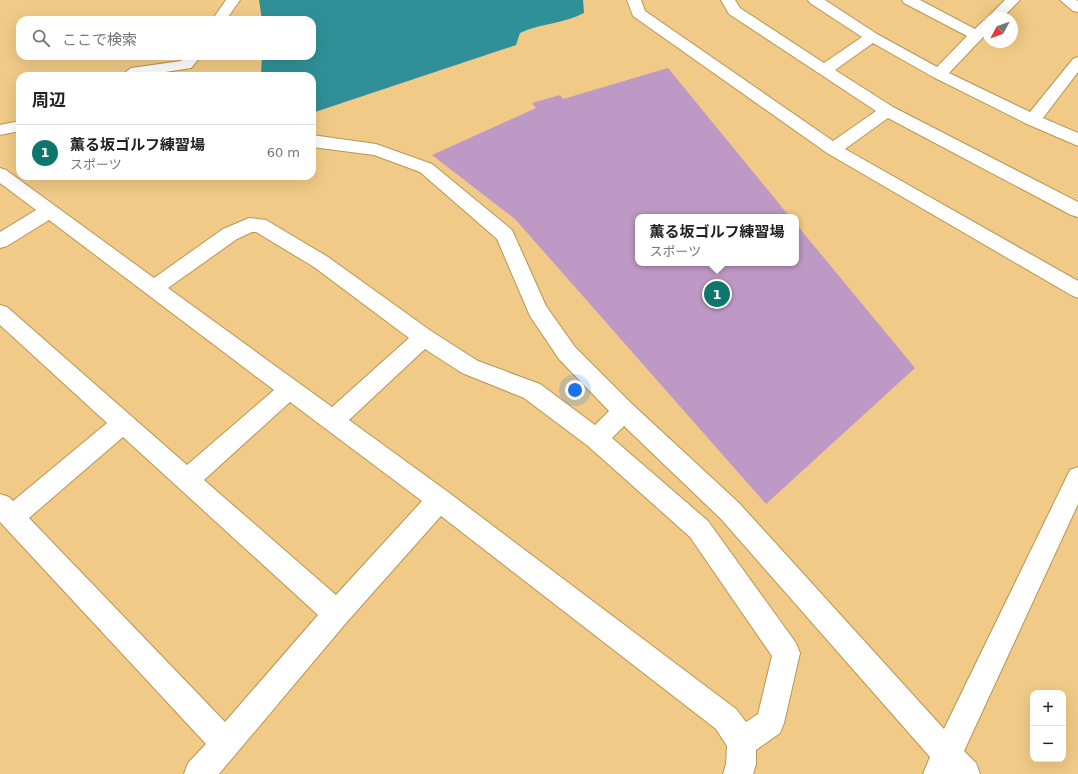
<!DOCTYPE html>
<html lang="ja">
<meta charset="utf-8">
<style>
:root{--surface:#fff;--page:#f6f6f6;--text:#222;--muted:#767676;--line:#e0e0e0;--accent:#0f766e}
body{margin:0;font-family:"DejaVu Sans","Noto Sans JP",sans-serif;background:var(--page);color:var(--text)}
.controls{position:absolute;right:12px;bottom:12px;display:grid;overflow:hidden;border-radius:8px;box-shadow:0 4px 16px #0002}
.controls button{width:36px;height:36px;display:grid;place-items:center;padding:0;border:0;border-bottom:1px solid var(--line);background:var(--surface);color:var(--text);font:20px sans-serif}
.compass{position:absolute;left:982px;top:12px;width:36px;height:36px;border-radius:50%;background:var(--surface);box-shadow:0 4px 16px #0002;rotate:229deg}
.you{position:absolute;left:575px;top:390px;width:14px;height:14px;margin:-10px;border:3px solid #fff;border-radius:50%;background:#1a73e8;box-shadow:0 0 0 6px #1a73e833}
.badge{display:grid;place-items:center;width:26px;height:26px;border-radius:50%;background:var(--accent);color:#fff;font-size:13px;font-weight:700}
.pin{position:absolute;translate:-50% -50%;border:2px solid #fff;box-shadow:0 1px 4px #0006}
.popup{position:absolute;left:635px;top:214px;width:164px;height:52px;box-sizing:border-box;display:grid;place-content:center;border-radius:8px;background:var(--surface);filter:drop-shadow(0 1px 3px #0005);font-size:13px;white-space:nowrap;color:var(--muted)}
.popup b{font-size:15px;color:var(--text)}
.popup::after{content:'';position:absolute;left:50%;top:100%;margin-left:-8px;border:8px solid transparent;border-top-color:var(--surface)}
.list{margin:0;padding:0;list-style:none}
h2{display:flex;justify-content:space-between;align-items:center;height:52px;margin:0;padding:0 16px;font-size:17px}
h2 small{font-size:13px;font-weight:400;color:var(--muted)}
.list li{display:grid;grid-template-columns:26px 1fr auto;gap:12px;align-items:center;box-sizing:border-box;height:56px;padding:0 16px;border-top:1px solid var(--line)}
.list b{display:block;font-size:15px;white-space:nowrap}
.list p{margin:0;font-size:13px;white-space:nowrap;color:var(--muted)}
.list em{font-size:13px;font-style:normal;color:var(--muted)}
.icon{flex:none;width:22px;height:22px;fill:none;stroke:currentColor;stroke-width:2;stroke-linecap:round;stroke-linejoin:round}
.map{position:relative;flex:none;width:1078px;height:774px;overflow:hidden}
.search{position:absolute;background:var(--surface);box-shadow:0 4px 16px #0002;left:16px;top:16px;width:300px;height:44px;display:flex;align-items:center;gap:10px;box-sizing:border-box;padding:0 14px;border-radius:12px;color:var(--muted);font-size:15px}
.panel{position:absolute;background:var(--surface);box-shadow:0 4px 16px #0002;left:16px;top:72px;width:300px;height:108px;border-radius:12px}
.map>svg:first-child{display:block}
.green{fill:#bf99c5}
.water{fill:#309097}
.lines{fill:none;stroke-linecap:round;stroke-linejoin:round}
.minor-casing{stroke:#b99552;stroke-width:2}
.minor{fill:#fff;fill-rule:evenodd}
</style>
<div class="map">
<svg width="1078" height="774" viewBox="0 0 1078 774">
<rect width="100%" height="100%" fill="#f0ca86"/>
<path class="green" d="M668 68 790 217H638V263H796V224L915 368 766 504 515 219 432 155 536 108 532 103 560 95 563 99Z"/>
<path class="water" d="M259 0H583L584 13C564 24 540 23 520 33L516 45 312 113V76L261 75 262 56H312V20H262Z"/>
<g class="lines">
<defs>
<path id="minor" d="M226 0H240L226 20H212Z
M627 0H641L645 11 833 141 876 111 729 14 721 0H735L740 8 824 63 862 37 810 3 808 0H825L877 34 937 67 967 36 904 3 902 0H920L975 29 983 21 988 20 987 18 1005 0H1020L1002 18H988V32L949 73 1030 112 1073 59 1078 57V72L1043 118 1078 133V146L1027 124 933 77 873 43 835 70 893 107 1078 202V217L1071 215 888 118 845 149 1078 281V298L1071 295 827 153 633 16Z
M1060 0H1076L1078 1V12L1073 11Z
M185 56H201L191 68 140 76H121L131 68 181 61Z
M20 121V131L0 135V125Z
M312 135 376 144 432 164 512 230 546 306 575 347 632 404 739 503 944 729 1070 470 1078 467V504L964 751 976 763 980 774H923L930 757 721 519 624 426 612 438 708 521 796 643 800 653 784 723 780 733 756 750V764L753 774H723L726 764 727 746 716 729 441 516 346 623 219 774H184L188 763 206 744 0 522V494L9 497 13 501 107 423 0 325V305L7 307 187 465 274 390 49 220 7 246 0 248V232L36 210 0 183V168L6 170 154 278 223 229 249 218 266 220 328 257 431 331 478 361 540 384 595 425 609 411 559 359 530 316 497 239 420 172 374 155 312 147ZM252 232H256L314 267 409 338 332 407 168 288 237 239ZM425 349 462 373 524 398 588 446 690 537 772 656 758 714 746 722 736 709 448 492 349 420ZM290 402 422 501 336 595 204 480ZM123 437 318 615 225 722 29 518Z"/>
</defs>
<use href="#minor" class="minor-casing"/>
<use href="#minor" class="minor"/>
</g>
</svg>
<div class="controls">
<button>+</button>
<button>−</button>
</div>
<svg class="compass" viewBox="-18 -18 36 36"><path d="M0-13l5 13h-10z" fill="#e53935"/><path d="M0 13l5-13h-10z" fill="#767676"/></svg>
<div class="you"></div>
<div class="pin badge" style="left:717px;top:294px">1</div>
<div class="popup"><b>薫る坂ゴルフ練習場</b>スポーツ</div>
<div class="search"><svg class="icon" aria-label="search" viewBox="0 0 24 24"><circle cx="10" cy="10" r="6"/><path d="M15 15l6 6"/></svg>ここで検索</div>
<section class="panel">
<h2>周辺<small></small></h2>
<ul class="list">
<li><span class="badge">1</span><div><b>薫る坂ゴルフ練習場</b><p>スポーツ</p></div><em>60 m</em></li>
</ul>
</section>
</div>
